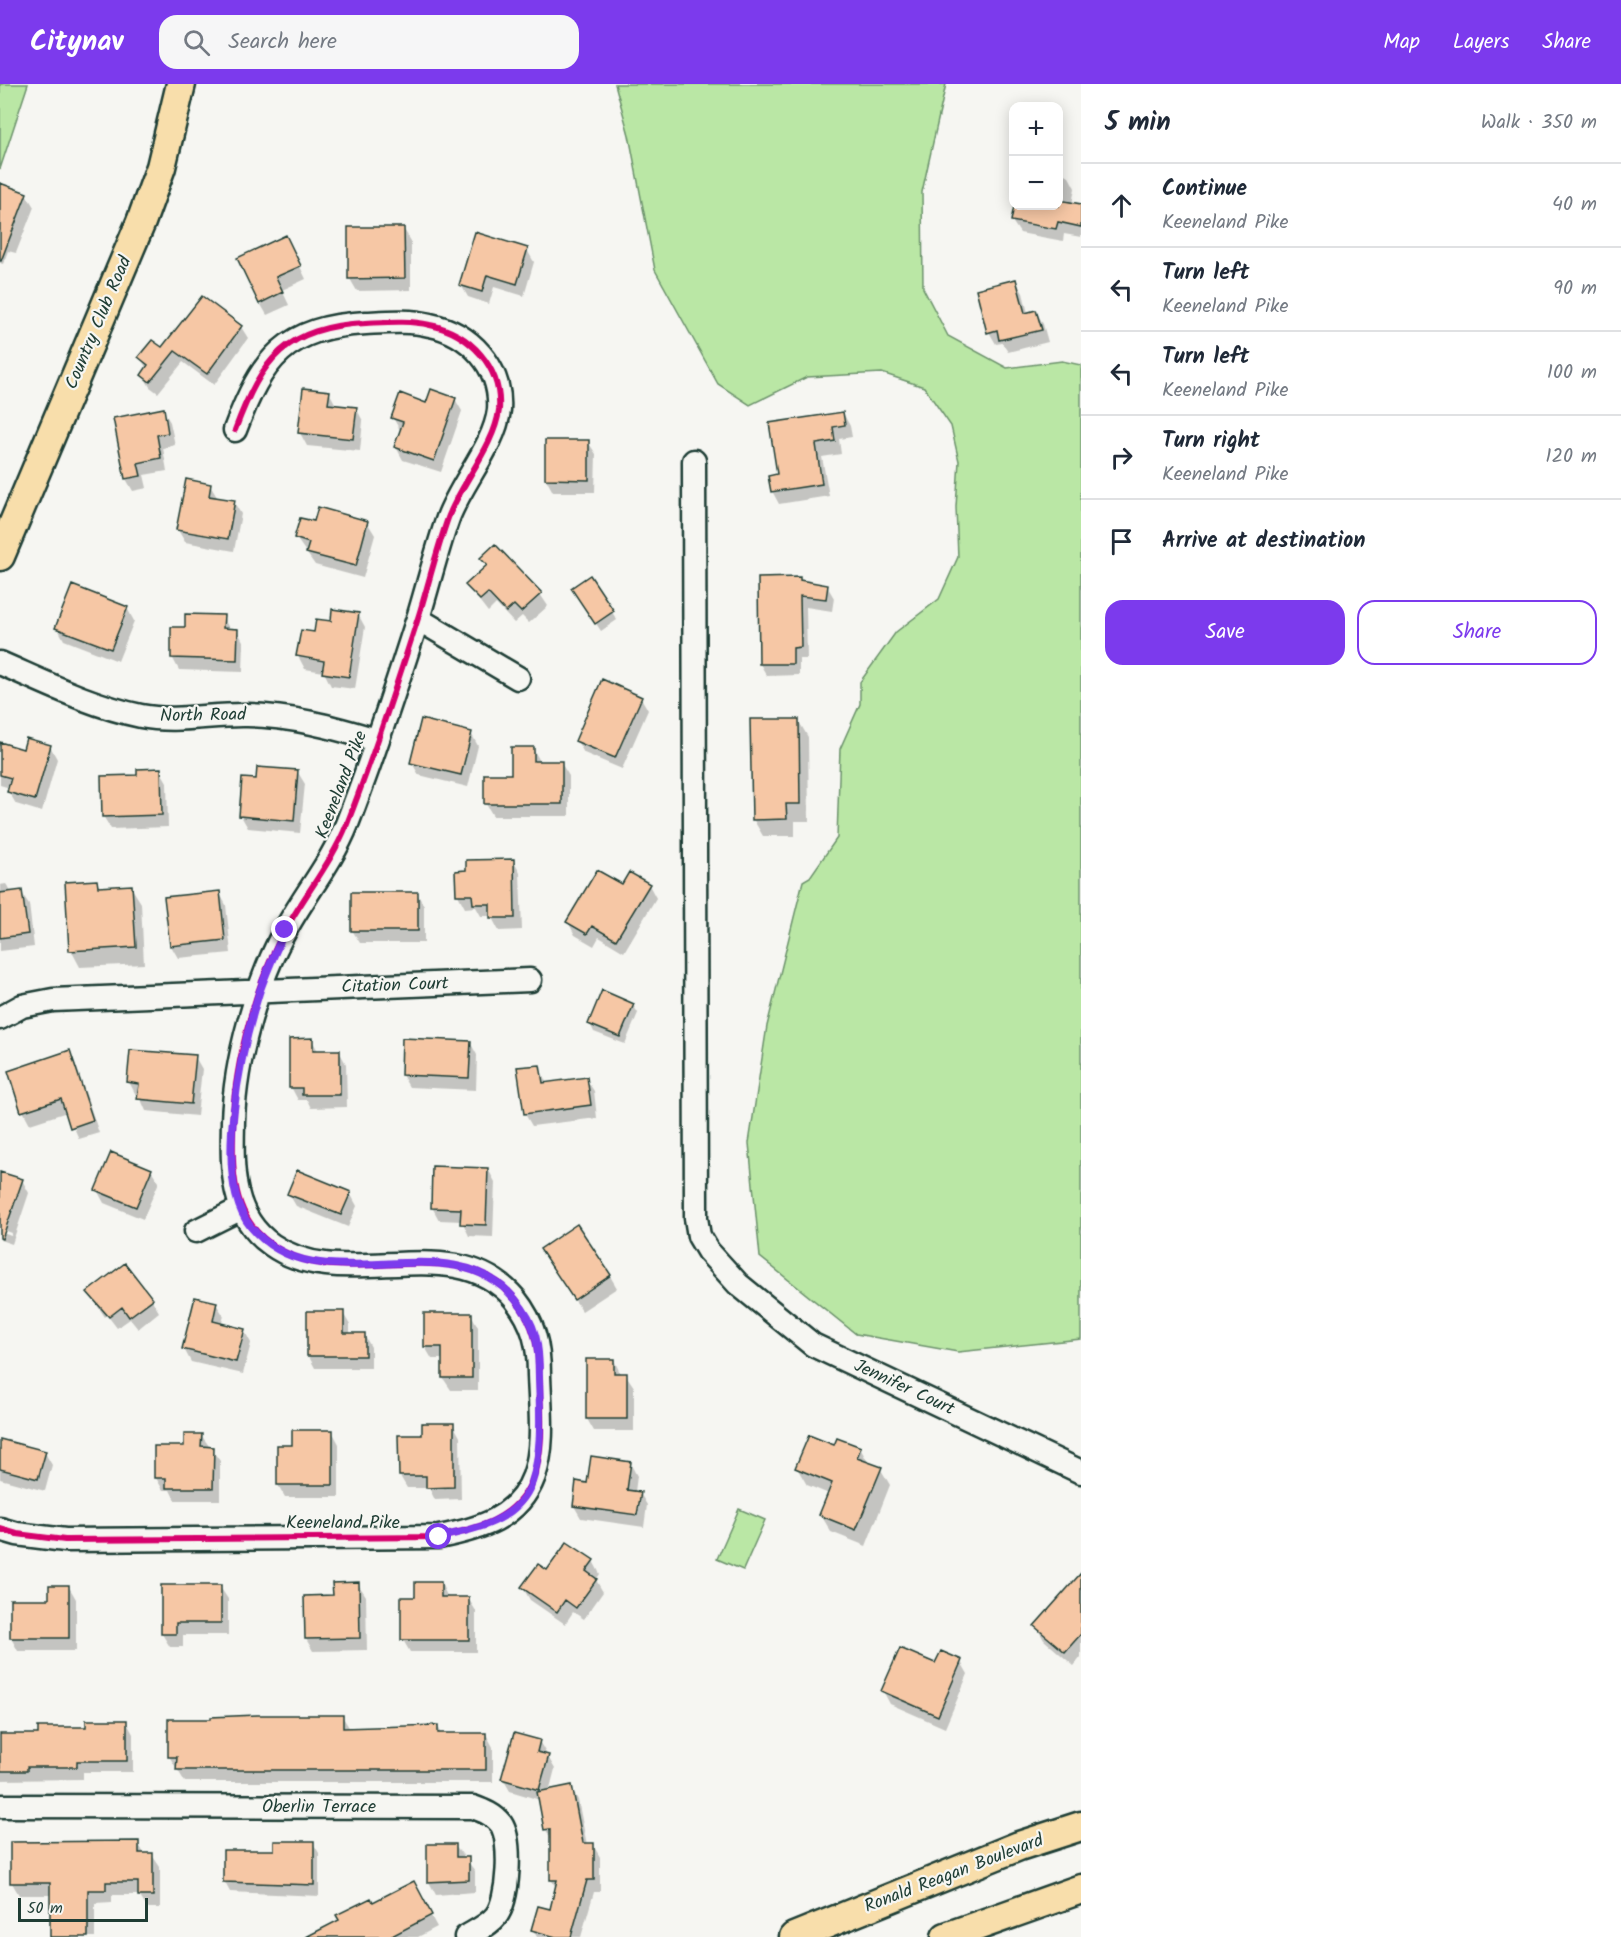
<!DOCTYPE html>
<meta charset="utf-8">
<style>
:root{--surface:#fff;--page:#f6f6f7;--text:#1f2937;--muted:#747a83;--line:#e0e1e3;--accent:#7c3aed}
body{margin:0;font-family:Kalam,sans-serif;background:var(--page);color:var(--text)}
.controls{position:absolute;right:18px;top:18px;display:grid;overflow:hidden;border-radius:12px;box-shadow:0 3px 15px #0003}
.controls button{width:54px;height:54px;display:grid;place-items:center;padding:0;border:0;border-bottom:2px solid var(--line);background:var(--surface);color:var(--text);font:30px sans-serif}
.scale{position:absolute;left:18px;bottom:15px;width:130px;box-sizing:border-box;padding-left:6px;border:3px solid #1f3d34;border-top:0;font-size:16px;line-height:21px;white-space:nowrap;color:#1f3d34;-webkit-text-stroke:4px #f6f6f2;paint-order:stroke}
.stop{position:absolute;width:18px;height:18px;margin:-14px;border:4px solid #7c3aed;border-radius:50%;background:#fff}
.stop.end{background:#7c3aed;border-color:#fff;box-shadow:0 2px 6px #0008}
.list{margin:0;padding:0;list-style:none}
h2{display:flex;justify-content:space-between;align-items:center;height:78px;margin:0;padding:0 24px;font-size:26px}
h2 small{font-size:20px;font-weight:400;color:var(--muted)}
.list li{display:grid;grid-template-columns:39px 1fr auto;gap:18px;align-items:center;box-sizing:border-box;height:84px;padding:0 24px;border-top:2px solid var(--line)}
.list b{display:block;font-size:22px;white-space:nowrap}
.list p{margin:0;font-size:20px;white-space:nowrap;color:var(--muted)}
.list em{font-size:20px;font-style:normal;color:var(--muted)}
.actions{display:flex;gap:12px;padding:18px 24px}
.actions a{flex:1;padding:14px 0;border:2px solid var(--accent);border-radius:18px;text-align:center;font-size:21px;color:var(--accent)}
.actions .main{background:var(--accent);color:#fff}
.icon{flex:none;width:33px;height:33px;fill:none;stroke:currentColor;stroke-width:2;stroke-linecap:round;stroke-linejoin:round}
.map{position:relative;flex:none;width:1081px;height:1853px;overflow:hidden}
header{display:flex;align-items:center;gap:36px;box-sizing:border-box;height:84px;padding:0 30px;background:var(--accent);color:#fff}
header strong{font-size:28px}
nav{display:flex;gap:33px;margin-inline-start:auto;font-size:21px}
.search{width:420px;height:54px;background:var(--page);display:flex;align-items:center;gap:15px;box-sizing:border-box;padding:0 21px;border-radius:18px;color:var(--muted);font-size:22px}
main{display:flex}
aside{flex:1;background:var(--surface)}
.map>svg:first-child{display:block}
.green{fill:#bae7a5;stroke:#6c926c;stroke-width:1.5}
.shadow{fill:#0003}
.building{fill:#f6c7a5;stroke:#1f3d34;stroke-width:1.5}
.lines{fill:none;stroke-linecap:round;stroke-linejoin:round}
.minor-casing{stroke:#1f3d34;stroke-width:27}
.major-casing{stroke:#1f3d34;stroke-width:33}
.minor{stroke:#f6f6f2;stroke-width:22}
.major{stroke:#f8deab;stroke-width:28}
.cycleway-casing{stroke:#f6f6f2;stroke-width:10}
.cycleway{stroke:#d6006c;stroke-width:6}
.route{stroke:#7c3aed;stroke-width:8}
.labels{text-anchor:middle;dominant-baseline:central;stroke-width:4.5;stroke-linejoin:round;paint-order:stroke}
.street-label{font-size:18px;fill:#1f3d34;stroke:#f6f6f2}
</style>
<header>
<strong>Citynav</strong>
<div class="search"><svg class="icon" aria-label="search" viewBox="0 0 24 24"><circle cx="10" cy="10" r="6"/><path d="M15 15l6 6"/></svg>Search here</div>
<nav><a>Map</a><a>Layers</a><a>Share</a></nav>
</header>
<main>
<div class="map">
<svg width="1081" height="1853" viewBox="0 0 1081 1853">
<rect width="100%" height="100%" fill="#f6f6f2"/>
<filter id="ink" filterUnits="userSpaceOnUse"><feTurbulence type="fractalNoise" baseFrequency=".0167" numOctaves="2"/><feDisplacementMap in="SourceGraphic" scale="12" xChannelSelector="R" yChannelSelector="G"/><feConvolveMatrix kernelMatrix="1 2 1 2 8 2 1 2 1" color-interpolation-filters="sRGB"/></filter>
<g filter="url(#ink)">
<path class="green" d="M0 0H28L0 85Z
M615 0H946L922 108 923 204 948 252 1007 284 1062 277 1081 281V1255L958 1268 856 1250 760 1173 749 1059 767 942 803 797 810 793 837 754 840 665 860 620V598L896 548 939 515 958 473 956 423 959 377 951 342 924 303 882 289 807 293 750 321 718 300 655 186 629 51Z
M739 1425 765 1436 743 1486 717 1475Z"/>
<path class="shadow" d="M1058 89 1068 91 1075 104 1072 120 1081 122V153L1064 150 1063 157 1020 149 1012 137 1015 122H1058Z
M0 100 26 110 34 123 16 169 8 167 3 180 0 179Z
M403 144 411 157V206L357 207 350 195Z
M286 153 306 195 282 206 289 221 267 231 260 219Z
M527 166 534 178 524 212 494 203 489 220 468 213 461 201Z
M1015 196 1023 209 1028 229 1036 227 1043 240 1048 258 1008 268 1002 259 996 260 989 248Z
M241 243 248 254 214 301 183 278 158 309 150 303 143 291 147 285 140 273Z
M329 308 336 321 356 324 363 337 360 367 307 362 300 349Z
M455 315 462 327 441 388 403 376 396 363 400 346 393 334 427 320Z
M163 326 170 338 175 361 163 364 167 387 144 391 147 404 133 407 126 395Z
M843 329 850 342 852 353 839 355 841 370 822 373 829 412 779 420 772 407 779 392Z
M546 358H588L596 370 595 408H553L546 395Z
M210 401 218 415 234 418 241 430 234 467 185 458 178 446Z
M367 438 375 451 363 494 315 481 296 454 315 439Z
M482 474 540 510 548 522 529 539 522 532 514 539 496 520 488 528 467 501 487 482Z
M590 493 617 536 601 547 578 512Z
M801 498 827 502 834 514 832 527 806 523 807 575H799V591L767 592 760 580Z
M127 524 134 537 118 577 64 556 57 543Z
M358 530 365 543 355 605 331 602 324 588 305 585 298 572 315 549 332 539Z
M223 533 230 546H237L244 559 243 588 179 586 172 573Z
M641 614 648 626 622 685 584 669 577 657Z
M798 636 808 653 809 737H795V752H763L753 735Z
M471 649 478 662 468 703 419 691 412 679Z
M0 660 24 667 50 662 57 675 42 728 16 720 9 708 10 704 0 701Z
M533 665 540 677 561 679 569 692V732H493L486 720Z
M160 686 167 698 168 743 111 745 103 732 139 692Z
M297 687 305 700 300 749 248 744 241 732 257 696Z
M513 776 520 789 522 846 499 847 491 832H481L476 823 465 824 458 811 457 788Z
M97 798 100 804 131 803 141 819 144 880 80 883 71 866Z
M6 800 12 809 21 808 29 820 34 863 0 867V801Z
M649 801 656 814 624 868 599 853 594 862 575 851 568 838 623 802Z
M219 808 226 821 231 869 178 874 171 862Z
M417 809 424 822V859H360L352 846Z
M633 921 638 929 625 960 594 948 590 940Z
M312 956 318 967H339L346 980 347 1023 311 1024 307 1016H298L291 1003Z
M470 958 477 971 476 1006 409 1003 402 991Z
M69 968 76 981 99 1049 79 1055 67 1028 30 1040 23 1027 9 988Z
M195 973 202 985 197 1032 146 1027 139 1011H136L129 998Z
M539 982 547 1000 586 995 594 1007 597 1034 532 1042 525 1030 519 985Z
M488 1085 495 1098 493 1153 469 1152 462 1137 439 1136 432 1123Z
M151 1086 159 1098 143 1135 104 1119 97 1106Z
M0 1089 22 1096 29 1109 12 1160 0 1156V1148L11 1152 12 1149 0 1145Z
M350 1109 357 1122 348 1143 296 1122 289 1110Z
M549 1178 610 1192 617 1204 582 1227Z
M89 1209 152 1216 159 1228 138 1245 130 1235 117 1244 107 1231 105 1233Z
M216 1220 224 1232 221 1241 244 1246 251 1259 243 1290 191 1278 184 1265Z
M343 1229 350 1241V1251H364L371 1263V1284H315L308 1271Z
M471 1230 478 1243V1306H451L443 1294V1275H432L425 1263Z
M614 1276 621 1291H626L634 1303V1347H594L587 1335Z
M453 1340 460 1353 461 1415 435 1416 429 1404H407L400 1392 423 1352Z
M332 1347 339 1360V1413H285L278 1401 294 1362Z
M201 1351 220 1377V1416H175L170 1406H163L156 1394Z
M0 1357 45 1369 52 1381 45 1407 0 1395Z
M835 1363 860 1364 869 1380 880 1384 890 1401 866 1462 831 1448 821 1431 829 1410 807 1401 797 1384Z
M630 1379 637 1392 635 1408 640 1409 647 1421 644 1443 581 1434 574 1422 588 1400Z
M593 1477 600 1490 596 1496 603 1508 584 1535 573 1528 565 1540 530 1516 523 1504 547 1489Z
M1081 1492V1573L1074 1582 1044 1556 1036 1542Z
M441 1499 448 1514H468L476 1527V1568H410L403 1556 417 1514Z
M358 1500 366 1512 367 1566 313 1567 306 1555 334 1513Z
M69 1503 76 1515V1567H18L11 1554V1517H51Z
M162 1503H220L228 1515V1551H183V1563H170L162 1550Z
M961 1578 968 1590 945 1644 890 1620 883 1607 936 1581Z
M342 1632 350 1645 438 1643 442 1650H486L493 1663V1698H185L169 1672Z
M126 1637 133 1650V1688H83V1695L0 1696V1651H40Z
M539 1657 555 1685 549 1708 571 1703 578 1716 587 1761H593L600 1773V1808H594L581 1853H537L533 1846 551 1827 556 1804 551 1795V1755L546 1746 540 1716 510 1707 503 1695Z
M138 1759 145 1771H152L160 1783V1824H147L139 1811H112V1818L95 1819V1853H51V1811H19L12 1799Z
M313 1759 319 1769V1812L230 1808 224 1797 276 1767Z
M429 1761H455L475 1787V1808L436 1811 429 1798Z
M419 1810 437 1843 418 1853H310L373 1820Z"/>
<path class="building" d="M0 99 27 109 1 177H0Z
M1059 116 1081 120V143L1058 138 1056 145 1011 137 1014 122H1059Z
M348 143H404L405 194 348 195Z
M475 148 528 164 517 200 487 191 482 208 459 201Z
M286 151 301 182 276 193 283 208 259 220 237 174Z
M1016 195 1025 229 1036 226 1042 246 999 256 997 246 987 249 976 205Z
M202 212 242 242 207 290 175 267 150 298 141 291 148 281 138 273 152 256 162 263Z
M303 304 330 307 328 320 357 323 353 355 298 349Z
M431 305 456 314 434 377 394 363 403 338 391 334 400 309 426 319Z
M164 324 168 349 157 351 161 374 138 379 141 392 125 395 113 334Z
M843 328 845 341 833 343 835 357 816 360 822 400 771 408 768 392 777 390 769 339Z
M545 356H589V396L545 395Z
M186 395 211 400 209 412 235 416 228 455 176 446Z
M318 423 368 437 356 482 306 469 309 459 294 454 300 434 314 437Z
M495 460 542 509 521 528 514 521 506 528 488 509 480 516 465 501 487 481 480 474Z
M590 491 614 527 595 540 571 504Z
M800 493V496L828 501 826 515 800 512 801 563 793 564V580H759L758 494Z
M72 501 128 523 111 565 55 544Z
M332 525 359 529 349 593 322 589 324 577 296 572 301 546 314 548 316 535 331 537Z
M185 530 224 531 223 544 238 545 237 576 171 574V543H185Z
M602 595 642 613 615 674 575 657Z
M421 635 472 648 461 691 410 679Z
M750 635H799L800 720H786L787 735 752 736Z
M26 654 51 661 35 716 7 708 11 694 0 691V658L23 665Z
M511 663H534V677H562V720H484V690H511Z
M257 683 298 686 294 737 239 732 242 694 256 695Z
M161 684 162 731 102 733 101 692 137 691V685Z
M514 775 515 834H490V820H473L472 811H456L455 787 466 786V776Z
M597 786 622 800 629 788 650 800 616 856 592 842 587 850 566 838Z
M97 796 98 803 132 801 136 863 69 867 65 798Z
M22 806 28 850 0 854V809Z
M220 807 225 856 170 862 164 813Z
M351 808H418V847H351Z
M602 906 634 920 620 953 588 940Z
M313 954V966H340V1011H302V1004H289V955Z
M402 954 471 957 469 994 401 991Z
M70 966 93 1036 70 1044 61 1015 21 1028 8 987Z
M130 966 196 971 191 1020 137 1015 139 1000 127 998Z
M540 981 543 999 587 993 591 1021 524 1030 517 983Z
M111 1068 152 1085 136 1123 95 1106Z
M432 1082 488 1084 486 1141 460 1140 461 1125 431 1124Z
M297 1086 351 1108 341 1131 287 1110Z
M0 1088 23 1095 2 1155 0 1154Z
M577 1140 611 1191 574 1216 540 1165Z
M125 1179 153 1215 129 1233 122 1223 109 1233 87 1208Z
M195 1213 217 1218 213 1237 245 1245 236 1278 182 1265Z
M307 1227H344V1249H365V1272H307Z
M424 1229H472V1294H442V1263H424Z
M586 1275H614V1289H627V1335H586Z
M422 1339H454V1403L426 1404V1392H399L398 1351H422Z
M292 1346H333V1401H277V1361H292Z
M184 1350H202L201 1362 214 1363 213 1404H166V1394H154V1362H184Z
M809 1351 834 1361 837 1354 861 1363 857 1374 882 1383 856 1446 819 1431 832 1399 795 1384Z
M0 1355 46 1367 38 1395 0 1385Z
M591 1372 631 1378 627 1406 641 1408 637 1431 573 1422 576 1397 587 1399Z
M567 1458 594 1476 586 1487 597 1495 576 1524 565 1516 557 1528 521 1503 538 1480 547 1486Z
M1081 1489V1550L1065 1568 1034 1542Z
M359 1498 360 1554 305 1555 304 1512 333 1511 332 1499Z
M415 1498H441V1513H469V1556H401V1513H415Z
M49 1501H69V1554H10V1515H49Z
M161 1501H221V1539H176V1550H161Z
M900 1564 935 1579 941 1567 962 1576 938 1632 881 1607Z
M257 1631H343V1644L438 1641V1649H486V1686H176L177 1673H168V1635H211V1633Z
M86 1636H127V1677H77V1683H27V1687H0V1650H38V1643H86Z
M514 1649 540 1656 537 1668 549 1671 539 1706 501 1695Z
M572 1701 583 1759H594V1796H587L571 1853H556L531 1846 538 1822 550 1825 557 1796H550V1745L544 1746 537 1708Z
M139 1757V1769H153V1812H138V1798H106V1806H88V1853H50V1799H10V1758Z
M274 1757H314V1801L223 1798V1766H274Z
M427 1760H456V1773H469V1796L427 1798Z
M414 1797 432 1831 390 1853H306L339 1836 336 1831 371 1814 373 1818Z"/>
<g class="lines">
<defs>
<path id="minor" d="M694 377 696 1134 699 1152 708 1167 738 1200 813 1261 1081 1388
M418 535 518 594
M0 579C46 599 92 622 141 632 177 639 212 630 247 631 292 632 333 643 376 656
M0 934 22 922 53 916 530 896
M196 1147 240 1125
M0 1445 17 1450 65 1456 439 1453C479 1445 518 1435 534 1392 545 1361 540 1324 539 1291 539 1261 534 1239 515 1215 453 1142 344 1212 272 1161 230 1132 232 1083 233 1037 235 976 257 896 287 843 306 809 333 776 347 740 374 671 397 600 419 531 429 498 437 465 448 434 461 399 495 361 499 326 502 283 470 249 430 241 409 236 387 238 366 239 286 243 262 274 235 346
M0 1722 473 1723C484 1727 494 1731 501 1740 512 1756 509 1816 496 1832 489 1841 476 1847 466 1853"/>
<path id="major" d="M0 472 141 138 161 83 181 0
M794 1853 1019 1762 1081 1742
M946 1853 1081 1805"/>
</defs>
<use href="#minor" class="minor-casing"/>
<use href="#major" class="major-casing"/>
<use href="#minor" class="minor"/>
<use href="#major" class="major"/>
<defs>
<path id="cycleway" d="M0 1445 17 1450 65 1456 439 1453C479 1445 518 1435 534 1392 545 1361 540 1324 539 1291 539 1261 534 1239 515 1215 453 1142 344 1212 272 1161 230 1132 232 1083 233 1037 235 976 257 896 287 843 306 809 333 776 347 740 374 671 397 600 419 531 429 498 437 465 448 434 461 399 495 361 499 326 502 283 470 249 430 241 409 236 387 238 366 239 286 243 262 274 235 346"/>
</defs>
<use href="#cycleway" class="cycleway-casing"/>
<use href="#cycleway" class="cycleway"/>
</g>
</g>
<g class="lines" filter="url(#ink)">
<path class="route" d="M285 846C276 867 266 888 259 909 242 963 211 1095 251 1143 319 1225 447 1135 515 1215 537 1241 539 1261 539 1294 540 1329 543 1365 532 1398 518 1437 474 1446 439 1453"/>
</g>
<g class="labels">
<g class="street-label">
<text transform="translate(99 239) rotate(-67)">Country Club Road</text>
<text transform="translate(203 632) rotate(-1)">North Road</text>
<text transform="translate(342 701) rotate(-69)">Keeneland Pike</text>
<text transform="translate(395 902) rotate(-2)">Citation Court</text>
<text transform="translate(904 1304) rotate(25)">Jennifer Court</text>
<text x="343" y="1439">Keeneland Pike</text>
<text x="319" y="1723">Oberlin Terrace</text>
<text transform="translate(954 1790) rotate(-21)">Ronald Reagan Boulevard</text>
</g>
</g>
</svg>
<div class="controls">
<button>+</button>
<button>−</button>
</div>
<div class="scale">50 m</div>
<div class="stop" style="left:439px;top:1453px"></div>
<div class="stop end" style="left:285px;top:846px"></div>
</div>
<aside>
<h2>5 min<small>Walk · 350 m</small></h2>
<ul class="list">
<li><svg class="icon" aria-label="ahead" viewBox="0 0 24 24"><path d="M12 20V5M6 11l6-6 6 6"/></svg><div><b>Continue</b><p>Keeneland Pike</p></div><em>40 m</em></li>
<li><svg class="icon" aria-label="left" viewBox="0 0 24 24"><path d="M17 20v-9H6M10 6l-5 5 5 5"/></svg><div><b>Turn left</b><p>Keeneland Pike</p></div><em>90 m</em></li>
<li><svg class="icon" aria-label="left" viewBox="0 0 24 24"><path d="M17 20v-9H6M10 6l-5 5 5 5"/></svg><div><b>Turn left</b><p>Keeneland Pike</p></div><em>100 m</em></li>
<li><svg class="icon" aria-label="right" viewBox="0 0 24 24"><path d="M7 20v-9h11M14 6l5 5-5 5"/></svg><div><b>Turn right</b><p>Keeneland Pike</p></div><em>120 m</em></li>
<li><svg class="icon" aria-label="arrive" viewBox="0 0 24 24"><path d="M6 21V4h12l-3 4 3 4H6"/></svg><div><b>Arrive at destination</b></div></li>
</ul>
<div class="actions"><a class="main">Save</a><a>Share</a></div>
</aside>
</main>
